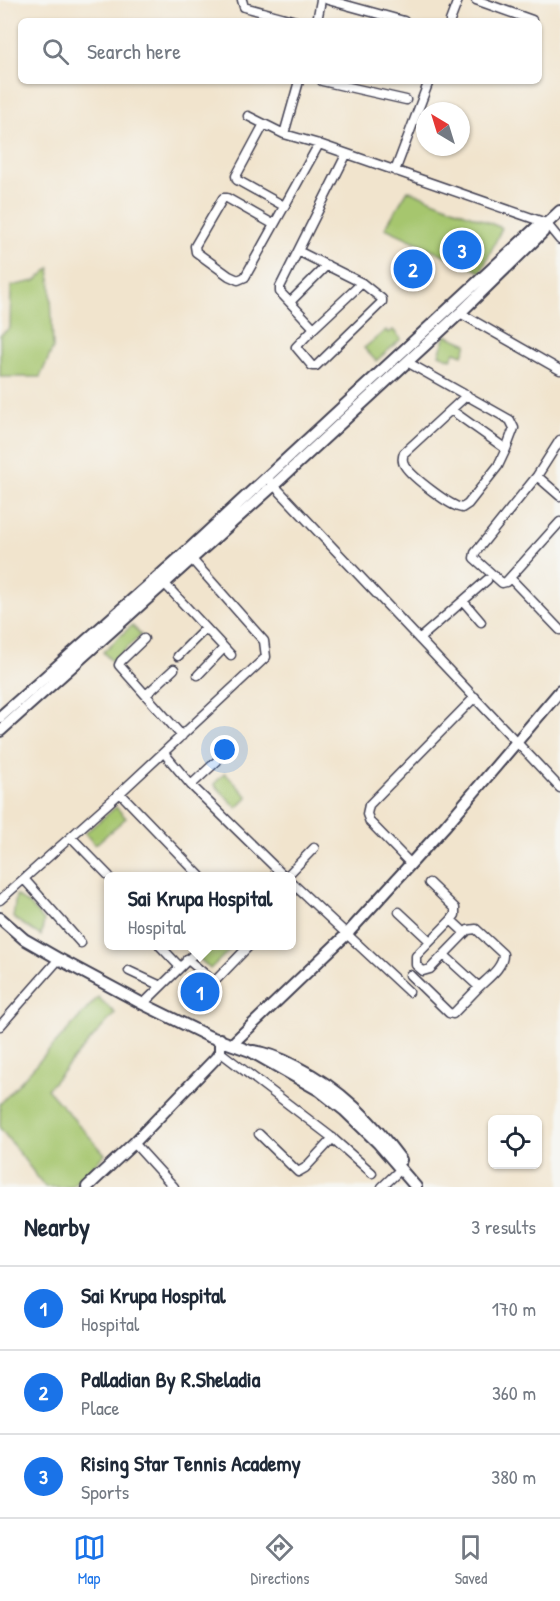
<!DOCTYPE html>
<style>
:root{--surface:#fff;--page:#f6f6f7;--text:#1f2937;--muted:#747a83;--line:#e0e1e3;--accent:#1a73e8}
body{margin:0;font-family:"Patrick Hand",sans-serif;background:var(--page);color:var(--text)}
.controls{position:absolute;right:18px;bottom:18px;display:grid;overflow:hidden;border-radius:9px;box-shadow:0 2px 4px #0004}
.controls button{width:54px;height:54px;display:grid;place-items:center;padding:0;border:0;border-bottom:2px solid var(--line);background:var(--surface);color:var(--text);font:30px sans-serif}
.compass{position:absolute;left:416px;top:102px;width:54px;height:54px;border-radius:50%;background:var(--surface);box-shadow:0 2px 4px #0004;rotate:322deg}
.you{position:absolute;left:225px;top:750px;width:21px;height:21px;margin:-15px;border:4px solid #fff;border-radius:50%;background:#1a73e8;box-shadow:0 0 0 9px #1a73e833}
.badge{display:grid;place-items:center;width:39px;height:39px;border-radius:50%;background:var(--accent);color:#fff;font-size:20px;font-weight:700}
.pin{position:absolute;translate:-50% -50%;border:3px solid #fff;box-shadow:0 2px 6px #0006}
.popup{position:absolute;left:104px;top:872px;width:192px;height:78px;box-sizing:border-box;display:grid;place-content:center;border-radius:9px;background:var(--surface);filter:drop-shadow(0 2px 4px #0005);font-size:20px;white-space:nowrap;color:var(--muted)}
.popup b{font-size:22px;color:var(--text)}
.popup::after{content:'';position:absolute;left:50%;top:100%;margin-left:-12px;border:12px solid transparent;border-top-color:var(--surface)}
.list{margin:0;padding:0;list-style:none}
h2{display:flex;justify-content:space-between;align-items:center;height:78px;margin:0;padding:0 24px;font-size:26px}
h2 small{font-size:20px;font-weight:400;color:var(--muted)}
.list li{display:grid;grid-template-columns:39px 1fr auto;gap:18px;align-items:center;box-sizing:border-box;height:84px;padding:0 24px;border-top:2px solid var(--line)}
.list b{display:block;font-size:22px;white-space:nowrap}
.list p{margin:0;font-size:20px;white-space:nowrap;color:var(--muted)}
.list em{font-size:20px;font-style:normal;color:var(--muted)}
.icon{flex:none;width:33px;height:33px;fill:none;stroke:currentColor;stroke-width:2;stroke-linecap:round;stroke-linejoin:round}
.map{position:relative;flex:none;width:560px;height:1187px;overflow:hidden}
.search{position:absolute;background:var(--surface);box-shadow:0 2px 4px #0004;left:18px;right:18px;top:18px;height:66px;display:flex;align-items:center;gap:15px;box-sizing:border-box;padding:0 21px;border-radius:9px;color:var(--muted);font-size:22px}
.sheet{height:330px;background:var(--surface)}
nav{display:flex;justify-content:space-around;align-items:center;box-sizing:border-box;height:84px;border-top:2px solid var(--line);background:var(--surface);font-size:16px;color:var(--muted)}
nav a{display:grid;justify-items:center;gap:3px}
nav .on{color:var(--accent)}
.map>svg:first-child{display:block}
.green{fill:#a6c66e;stroke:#647454;stroke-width:1.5}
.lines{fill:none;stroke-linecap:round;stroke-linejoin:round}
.minor-casing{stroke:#413f51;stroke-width:11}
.tertiary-casing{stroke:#413f51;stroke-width:14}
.minor{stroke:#fff;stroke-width:8}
.tertiary{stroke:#fff;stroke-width:10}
</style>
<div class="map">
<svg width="560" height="1187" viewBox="0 0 560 1187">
<rect width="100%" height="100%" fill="#f6f6f2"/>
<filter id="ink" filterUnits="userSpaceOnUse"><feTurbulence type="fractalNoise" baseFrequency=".0167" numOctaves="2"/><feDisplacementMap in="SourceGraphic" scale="12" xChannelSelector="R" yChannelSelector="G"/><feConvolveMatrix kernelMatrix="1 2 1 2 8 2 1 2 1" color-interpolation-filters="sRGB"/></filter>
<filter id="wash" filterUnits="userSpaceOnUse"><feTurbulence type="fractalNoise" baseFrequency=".008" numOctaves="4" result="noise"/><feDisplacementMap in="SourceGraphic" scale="24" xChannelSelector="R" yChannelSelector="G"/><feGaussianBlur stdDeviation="1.35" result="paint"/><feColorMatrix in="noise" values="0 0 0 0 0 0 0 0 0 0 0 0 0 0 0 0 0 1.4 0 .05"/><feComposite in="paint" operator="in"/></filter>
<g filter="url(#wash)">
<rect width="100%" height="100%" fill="#f1e4cd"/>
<path class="green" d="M408 190 502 228 481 272 385 228Z
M50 268 53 348 40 377H0V335L10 328 11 286 35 281Z
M386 330 388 333 393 330 401 339 376 361 364 348Z
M446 335 467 344 463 355 455 352 451 359 439 354Z
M132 625 141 635 112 662 103 652Z
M225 773 248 797 237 808 214 784Z
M116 807 126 818 95 845 85 833Z
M16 895 31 906 44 921 41 936 13 918Z
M207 946H234L210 969 197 956Z
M98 997 115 1013 47 1089 105 1154 71 1187H45L0 1128V1104Z"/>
</g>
<g filter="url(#ink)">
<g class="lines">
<defs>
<path id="minor" d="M242 0 244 7 296 21
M328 0 404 21
M476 0 532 20
M317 21 321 0
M450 21 458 0
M322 81 406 100
M248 116 284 134 319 144 546 223 560 240
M264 124 236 176 237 180 284 206
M284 134 299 81
M346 155 280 287V292L314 328 362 283
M395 171 429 81
M273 224 227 198H223L195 246 196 252 229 276 238 280 245 277 319 144
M298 251 362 283 382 299V302L316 366H312L296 347 314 328
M290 302 327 265
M460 313 560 370
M407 362 510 420 514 428 506 449
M451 410 506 449 498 466 468 504 462 508C451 507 412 477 405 466 402 462 402 458 404 453L467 395
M560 440 537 476 475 553 474 558 502 583 506 582 560 522
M537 476 560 496
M270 481 560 788
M514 582 560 630
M164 583 231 655
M463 601 481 622
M144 639 121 661 119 665 182 736
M419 639 487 580
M178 656 206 628
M198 675 224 648
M146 695 174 669
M164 753 191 785 284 876
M191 785 217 761
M120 793 200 876
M71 837 109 876
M411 864 370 822 367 814 369 805 475 697
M287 876 314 848
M24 879 81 943
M292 883 409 992
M429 883 455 908V915L451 920
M0 900 120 793 266 657 264 641 188 555
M399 912 430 941
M451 920 465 933 430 969 423 971 416 965V956Z
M465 933 468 930 476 929 503 954C504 967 487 979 479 987
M160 946 180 967
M187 959 212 980H216L249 946
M129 971 161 986
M410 975 449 1013 453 1014 479 987 444 955
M143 1004 202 946
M0 1026 59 959
M220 1052 330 1136 372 1173
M259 1134 298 1172 305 1168 333 1138
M134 1143 174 1187
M382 1187 401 1169"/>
<path id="tertiary" d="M0 717 187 551 538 226H544L560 211
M0 731 274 485 460 313 543 232 544 226
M0 918 24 939 59 959 143 1004 208 1036 250 1051 320 1091 344 1110 378 1143 416 1187
M232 1044 346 935 446 825 560 691
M253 1051C269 1053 282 1059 297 1067 341 1089 372 1121 401 1160
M87 1187 134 1143 216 1058 220 1052V1039"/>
</defs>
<use href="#minor" class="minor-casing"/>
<use href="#tertiary" class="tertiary-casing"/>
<use href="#minor" class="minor"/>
<use href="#tertiary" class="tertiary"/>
</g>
</g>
</svg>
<div class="controls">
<button><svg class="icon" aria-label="locate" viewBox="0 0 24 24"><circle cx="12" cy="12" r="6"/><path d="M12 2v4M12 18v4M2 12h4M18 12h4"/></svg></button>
</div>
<svg class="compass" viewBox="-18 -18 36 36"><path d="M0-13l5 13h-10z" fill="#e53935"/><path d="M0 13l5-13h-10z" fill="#747a83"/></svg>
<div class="you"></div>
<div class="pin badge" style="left:200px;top:992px">1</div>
<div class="popup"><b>Sai Krupa Hospital</b>Hospital</div>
<div class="pin badge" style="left:413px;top:269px">2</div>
<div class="pin badge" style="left:462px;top:250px">3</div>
<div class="search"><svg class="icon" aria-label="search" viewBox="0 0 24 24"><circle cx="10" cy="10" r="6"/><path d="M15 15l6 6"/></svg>Search here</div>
</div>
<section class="sheet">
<h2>Nearby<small>3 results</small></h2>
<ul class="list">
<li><span class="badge">1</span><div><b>Sai Krupa Hospital</b><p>Hospital</p></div><em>170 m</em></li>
<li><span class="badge">2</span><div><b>Palladian By R.Sheladia</b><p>Place</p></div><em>360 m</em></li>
<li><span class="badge">3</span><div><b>Rising Star Tennis Academy</b><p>Sports</p></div><em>380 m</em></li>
</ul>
</section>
<nav>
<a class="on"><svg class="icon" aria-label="map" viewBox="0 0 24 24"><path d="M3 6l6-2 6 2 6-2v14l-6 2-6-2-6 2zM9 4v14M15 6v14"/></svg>Map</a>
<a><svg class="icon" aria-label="directions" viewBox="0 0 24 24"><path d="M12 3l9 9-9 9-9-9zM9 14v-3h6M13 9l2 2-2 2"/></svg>Directions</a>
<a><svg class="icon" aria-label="saved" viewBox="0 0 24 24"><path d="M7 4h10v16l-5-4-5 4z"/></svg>Saved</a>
</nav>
